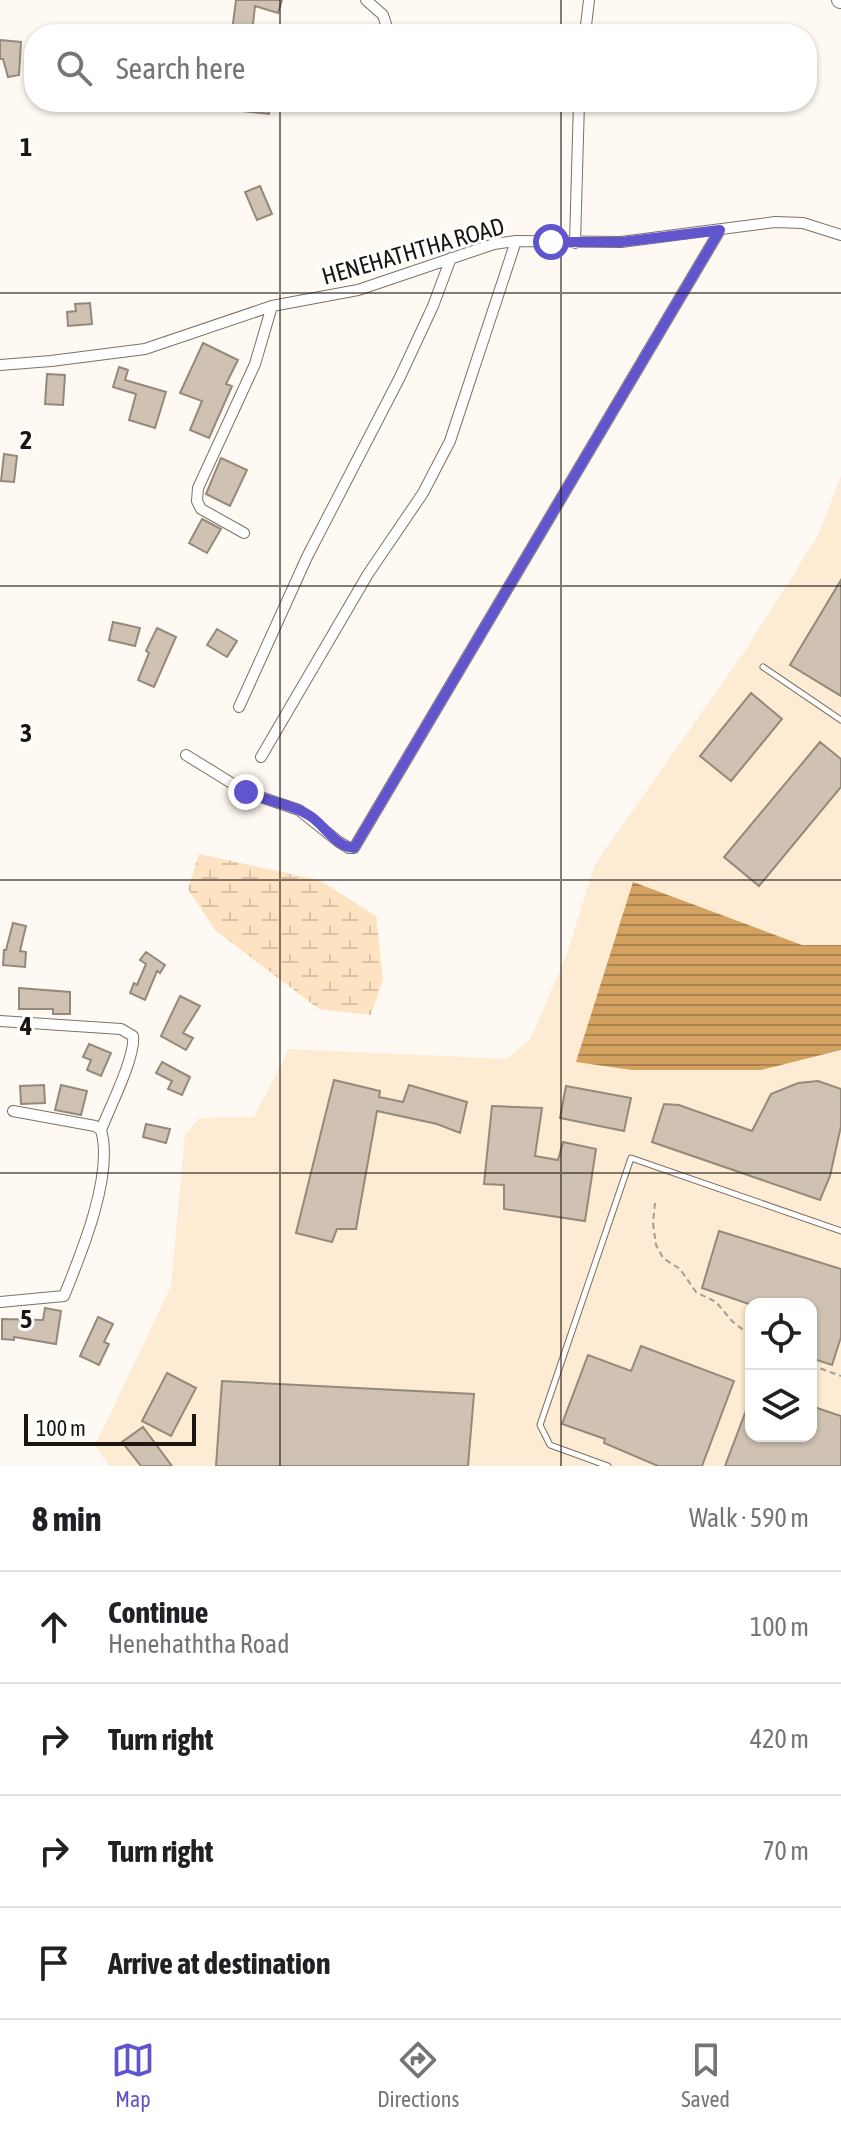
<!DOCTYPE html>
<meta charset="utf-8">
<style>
:root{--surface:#fff;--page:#f6f6f6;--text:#202124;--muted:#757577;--line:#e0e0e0;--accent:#6155ce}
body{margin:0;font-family:"Asap Condensed",sans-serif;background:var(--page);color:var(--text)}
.controls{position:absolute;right:24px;bottom:24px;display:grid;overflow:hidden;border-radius:16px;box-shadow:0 2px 6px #0004}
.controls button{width:72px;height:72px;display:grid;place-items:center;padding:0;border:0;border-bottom:2px solid var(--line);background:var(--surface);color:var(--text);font:40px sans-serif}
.scale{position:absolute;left:24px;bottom:20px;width:172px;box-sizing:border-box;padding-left:8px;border:4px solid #1b1610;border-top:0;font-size:22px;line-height:28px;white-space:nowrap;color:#1b1610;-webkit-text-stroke:6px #fff;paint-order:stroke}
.stop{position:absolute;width:24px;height:24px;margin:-18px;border:6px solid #6155ce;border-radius:50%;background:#fff}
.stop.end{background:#6155ce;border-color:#fff;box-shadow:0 2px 8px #0008}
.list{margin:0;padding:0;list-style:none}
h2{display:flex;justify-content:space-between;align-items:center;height:104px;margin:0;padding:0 32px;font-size:34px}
h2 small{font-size:26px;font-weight:400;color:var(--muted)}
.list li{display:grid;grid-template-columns:52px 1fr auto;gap:24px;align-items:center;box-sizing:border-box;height:112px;padding:0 32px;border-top:2px solid var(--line)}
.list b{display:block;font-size:30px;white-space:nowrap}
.list p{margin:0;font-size:26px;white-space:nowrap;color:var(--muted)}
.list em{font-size:26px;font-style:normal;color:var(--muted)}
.icon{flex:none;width:44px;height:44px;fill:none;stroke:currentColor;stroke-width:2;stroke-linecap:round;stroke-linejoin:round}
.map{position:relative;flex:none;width:841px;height:1466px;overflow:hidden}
.search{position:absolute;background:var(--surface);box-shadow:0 2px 6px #0004;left:24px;right:24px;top:24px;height:88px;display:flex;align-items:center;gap:20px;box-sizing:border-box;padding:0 28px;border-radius:32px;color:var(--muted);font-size:30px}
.sheet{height:552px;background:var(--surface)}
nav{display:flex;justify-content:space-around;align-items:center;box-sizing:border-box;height:112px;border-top:2px solid var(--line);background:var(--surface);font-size:22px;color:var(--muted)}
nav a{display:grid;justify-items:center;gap:4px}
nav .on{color:var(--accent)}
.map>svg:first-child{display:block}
.built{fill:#feebd4;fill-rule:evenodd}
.wetland{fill:url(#wetland-marsh)}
.water{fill:url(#water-rules)}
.building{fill:#cfc2b2;stroke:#95897a;stroke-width:2}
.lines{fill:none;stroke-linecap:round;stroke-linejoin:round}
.service-casing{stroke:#7d7163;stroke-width:7}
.minor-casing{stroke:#7d7163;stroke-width:12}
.primary-casing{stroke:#7d7163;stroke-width:18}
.path{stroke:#a39e98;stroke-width:2;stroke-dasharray:6 4;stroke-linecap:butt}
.service{stroke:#fff;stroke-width:5}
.minor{stroke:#fff;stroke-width:10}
.primary{stroke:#fff;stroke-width:16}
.route{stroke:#6155ce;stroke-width:10}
.grid{fill:none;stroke:#1b1610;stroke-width:2;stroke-opacity:0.55}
.labels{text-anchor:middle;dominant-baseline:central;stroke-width:6;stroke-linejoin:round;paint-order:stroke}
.street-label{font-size:24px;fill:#1b1610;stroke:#fff}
.grid-label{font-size:26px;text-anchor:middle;font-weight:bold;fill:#1b1610;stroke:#fff;stroke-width:6;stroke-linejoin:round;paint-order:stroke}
</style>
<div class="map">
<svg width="841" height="1466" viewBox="0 0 841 1466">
<defs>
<pattern id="wetland-marsh" width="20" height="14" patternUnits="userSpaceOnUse" patternTransform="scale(2)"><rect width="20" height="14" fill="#fee3c2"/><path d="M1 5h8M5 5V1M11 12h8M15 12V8" fill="none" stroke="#d9c2a6"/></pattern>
<pattern id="water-rules" width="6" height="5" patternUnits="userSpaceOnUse" patternTransform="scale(2)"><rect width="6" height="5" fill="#d4a260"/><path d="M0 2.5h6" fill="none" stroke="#ab834e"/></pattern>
</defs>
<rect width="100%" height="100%" fill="#fff9f3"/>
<path class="built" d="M841 476V1466H110L95 1446 171 1286 185 1134 200 1118 254 1117 289 1049 506 1059 530 1040 567 954 595 864 745 651 819 534ZM751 1304H811V1436H751Z"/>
<path class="wetland" d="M199 854 319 880 376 916 383 980 371 1015 319 1009 215 930 188 889Z"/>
<path class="water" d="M633 882 802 945H841V1050L761 1070H632L576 1062Z"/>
<path class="building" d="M236 0H282L278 13 255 6 252 33 232 31Z
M0 40 21 42 19 75 8 77 3 59H0Z
M224 102H270L269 114 224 109Z
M260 186 272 214 257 220 245 192Z
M90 303 92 324 68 326 67 312 76 311 75 304Z
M203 343 238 360 226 384 232 386 209 438 190 430 202 401 180 393Z
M119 367 128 370 125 380 166 392 155 428 129 420 136 394 113 387Z
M47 374 65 375 63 405 45 404Z
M4 454 17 456 14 482 1 481Z
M221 458 247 470 230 506 206 494Z
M202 519 221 529 207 553 189 543Z
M841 580V696L790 665Z
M113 622 140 628 135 646 109 640Z
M157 628 176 637 154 687 138 680 149 653 146 651Z
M217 629 237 641 227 657 207 645Z
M751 693 782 719 731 781 700 756Z
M820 742 841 759V787L759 886 724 857Z
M13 923 26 926 20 951 26 952 25 967 3 965 4 950H6Z
M146 952 165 965 160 973 157 971 145 1000 130 993 134 983 137 985 146 964 140 960Z
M19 988 70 992V1014H53V1009H19Z
M180 996 200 1006 183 1033 193 1038 186 1050 161 1036Z
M89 1044 111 1053 101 1076 87 1070 91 1060 83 1057Z
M162 1062 190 1077 182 1095 168 1089 172 1081 156 1073Z
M334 1080 380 1091 379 1097 403 1102 409 1085 467 1102 460 1133 437 1124 377 1111 356 1229H337L332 1242 296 1233Z
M818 1081 841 1089V1126L830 1176 820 1200 652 1142 664 1104 679 1105 752 1131 771 1094 798 1083Z
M44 1085 45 1103 21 1104 20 1086Z
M61 1085 87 1091 81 1115 55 1110Z
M566 1086 631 1098 624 1131 560 1118Z
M492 1106 542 1108 535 1156 558 1160 563 1142 596 1149 585 1221 504 1209V1185L484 1184Z
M146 1124 170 1129 166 1143 143 1137Z
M719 1231 841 1269V1337L832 1365 811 1358V1304H749L702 1288Z
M45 1308 61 1311 56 1344 14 1337V1340L2 1339V1319L43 1320Z
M98 1317 113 1324 104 1342 109 1344 99 1365 80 1356Z
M641 1346 734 1381 702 1466H658L604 1443 605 1439 562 1424 588 1355 631 1371Z
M167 1373 196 1388 171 1436 142 1421Z
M222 1381 474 1394 468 1466H216Z
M750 1400 751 1436H811V1406L841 1416V1466H725Z
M143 1427 172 1466H141L122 1442Z"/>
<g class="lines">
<defs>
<path id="service" d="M763 667 841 720
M608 1466 550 1445 540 1425 631 1158 841 1231"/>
<path id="minor" d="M366 0 383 15 389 34
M585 34 589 0
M349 105H375L382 102
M575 243 579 102
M0 365 51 361 145 349 272 306 358 290 494 244 516 241 621 242 775 222 803 223 841 235
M244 533 201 509 197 501 198 488 255 364 272 306
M239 707 307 557 400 377 433 306 451 258
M186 755 246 792 299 810 339 842 349 848H354L720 230
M261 757 368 574 423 493 450 441 516 241
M0 1021 121 1029 133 1036C136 1056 109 1109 101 1130
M0 1302 64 1296C81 1254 114 1175 101 1130L95 1126 13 1111"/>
<path id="primary" d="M840 0H841"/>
</defs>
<use href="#service" class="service-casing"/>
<use href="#minor" class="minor-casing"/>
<use href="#primary" class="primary-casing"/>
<path class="path" d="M655 1203 653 1223 656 1245 663 1258 680 1269 696 1292 716 1302 732 1321 751 1336
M811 1365 841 1376"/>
<use href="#service" class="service"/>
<use href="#minor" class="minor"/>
<use href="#primary" class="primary"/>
</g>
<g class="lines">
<path class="route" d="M246 792C268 802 294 804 313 818 326 828 337 847 354 848L720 230 621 242H551"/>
</g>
<path class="grid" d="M280 0V34M561 0V34M280 102V1466M561 102V1466M0 293H841M0 586H841M0 880H841M0 1173H841"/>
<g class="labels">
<g class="street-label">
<text transform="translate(413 251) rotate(-16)">HENEHATHTHA ROAD</text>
</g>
</g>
<g class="grid-label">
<text x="26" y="156">1</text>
<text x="26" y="449">2</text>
<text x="26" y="742">3</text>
<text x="26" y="1035">4</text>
<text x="26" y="1328">5</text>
</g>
</svg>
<div class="controls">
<button><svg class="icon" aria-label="locate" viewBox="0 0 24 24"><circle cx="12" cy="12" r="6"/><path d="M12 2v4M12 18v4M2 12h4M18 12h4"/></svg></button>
<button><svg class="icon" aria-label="layers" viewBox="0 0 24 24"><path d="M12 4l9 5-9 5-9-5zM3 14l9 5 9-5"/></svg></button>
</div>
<div class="scale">100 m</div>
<div class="stop" style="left:551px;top:242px"></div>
<div class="stop end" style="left:246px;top:792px"></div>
<div class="search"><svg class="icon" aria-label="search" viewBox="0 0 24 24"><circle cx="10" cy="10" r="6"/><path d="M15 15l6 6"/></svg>Search here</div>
</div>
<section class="sheet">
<h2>8 min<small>Walk · 590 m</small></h2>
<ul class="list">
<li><svg class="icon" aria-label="ahead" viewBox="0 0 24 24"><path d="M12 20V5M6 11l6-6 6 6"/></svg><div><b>Continue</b><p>Henehaththa Road</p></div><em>100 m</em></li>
<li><svg class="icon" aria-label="right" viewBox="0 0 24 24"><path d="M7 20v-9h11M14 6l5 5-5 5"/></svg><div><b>Turn right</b></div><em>420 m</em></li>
<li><svg class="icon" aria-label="right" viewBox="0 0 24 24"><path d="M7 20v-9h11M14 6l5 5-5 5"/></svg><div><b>Turn right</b></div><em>70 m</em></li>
<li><svg class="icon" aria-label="arrive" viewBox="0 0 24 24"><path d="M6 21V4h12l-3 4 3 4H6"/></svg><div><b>Arrive at destination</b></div></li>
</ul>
</section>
<nav>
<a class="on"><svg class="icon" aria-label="map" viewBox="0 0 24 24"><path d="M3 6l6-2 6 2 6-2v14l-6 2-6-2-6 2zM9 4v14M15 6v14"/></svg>Map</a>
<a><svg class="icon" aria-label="directions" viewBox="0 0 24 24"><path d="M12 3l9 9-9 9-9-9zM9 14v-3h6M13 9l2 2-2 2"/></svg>Directions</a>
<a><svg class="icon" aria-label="saved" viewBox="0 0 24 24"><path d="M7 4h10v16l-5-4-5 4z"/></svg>Saved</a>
</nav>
